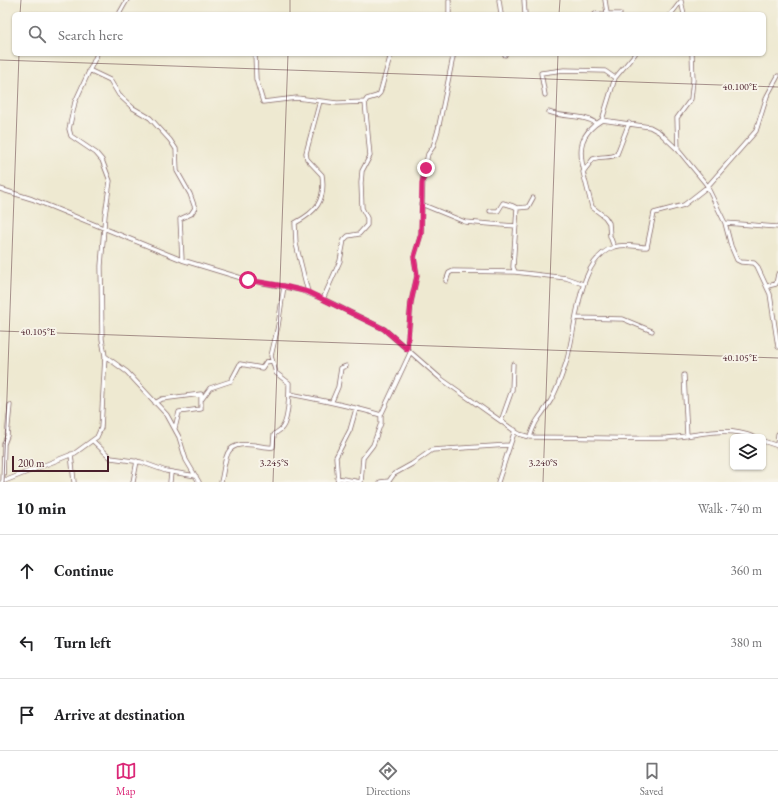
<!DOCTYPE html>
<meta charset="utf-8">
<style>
:root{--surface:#fff;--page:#f6f6f6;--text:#202124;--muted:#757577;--line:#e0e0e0;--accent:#db2777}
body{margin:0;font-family:"EB Garamond",serif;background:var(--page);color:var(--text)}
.controls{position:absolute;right:12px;bottom:12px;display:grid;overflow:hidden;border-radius:6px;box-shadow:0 1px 3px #0004}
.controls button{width:36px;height:36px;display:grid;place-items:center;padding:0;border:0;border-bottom:1px solid var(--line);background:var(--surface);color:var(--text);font:20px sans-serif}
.scale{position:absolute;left:12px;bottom:10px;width:97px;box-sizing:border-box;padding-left:4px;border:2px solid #4a1f2b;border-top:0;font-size:11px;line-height:14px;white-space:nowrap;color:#4a1f2b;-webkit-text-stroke:3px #f7f3e8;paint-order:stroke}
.stop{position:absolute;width:12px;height:12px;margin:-9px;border:3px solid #db2777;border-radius:50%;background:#fff}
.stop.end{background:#db2777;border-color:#fff;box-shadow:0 1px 4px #0008}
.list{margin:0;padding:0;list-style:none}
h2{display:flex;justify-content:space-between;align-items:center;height:52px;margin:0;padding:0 16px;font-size:17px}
h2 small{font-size:13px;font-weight:400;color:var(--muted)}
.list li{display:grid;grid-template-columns:26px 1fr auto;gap:12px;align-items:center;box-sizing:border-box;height:72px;padding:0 16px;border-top:1px solid var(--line)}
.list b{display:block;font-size:15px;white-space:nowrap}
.list em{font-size:13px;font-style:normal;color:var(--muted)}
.icon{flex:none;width:22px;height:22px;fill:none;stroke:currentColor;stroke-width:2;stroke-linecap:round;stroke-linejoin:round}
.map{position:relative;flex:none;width:778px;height:482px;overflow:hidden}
.search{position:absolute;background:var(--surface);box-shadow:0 1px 3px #0004;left:12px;right:12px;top:12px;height:44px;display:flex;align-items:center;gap:10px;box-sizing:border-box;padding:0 14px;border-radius:6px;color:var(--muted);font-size:15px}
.sheet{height:268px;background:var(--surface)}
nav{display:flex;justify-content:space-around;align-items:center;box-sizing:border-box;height:56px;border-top:1px solid var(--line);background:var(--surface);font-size:11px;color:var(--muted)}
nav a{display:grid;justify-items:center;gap:2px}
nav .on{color:var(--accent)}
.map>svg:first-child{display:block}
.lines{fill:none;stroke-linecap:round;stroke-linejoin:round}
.minor-casing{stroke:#836665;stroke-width:5}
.minor{stroke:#fff;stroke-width:3.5}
.route{stroke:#db2777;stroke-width:5}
.ticks{fill:none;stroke:#4a1f2b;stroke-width:1;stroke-opacity:0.45}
.ticks-label{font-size:10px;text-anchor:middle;fill:#4a1f2b;stroke:#f7f3e8;stroke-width:4;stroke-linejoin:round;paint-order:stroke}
</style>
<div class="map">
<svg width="778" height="482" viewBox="0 0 778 482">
<rect width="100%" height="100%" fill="#f7f3e8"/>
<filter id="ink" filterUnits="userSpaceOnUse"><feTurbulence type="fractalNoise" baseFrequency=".025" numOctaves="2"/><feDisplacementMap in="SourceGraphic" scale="8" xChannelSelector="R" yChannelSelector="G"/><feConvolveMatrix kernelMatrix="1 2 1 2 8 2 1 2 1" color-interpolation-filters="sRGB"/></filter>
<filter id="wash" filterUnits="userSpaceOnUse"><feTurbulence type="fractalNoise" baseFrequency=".012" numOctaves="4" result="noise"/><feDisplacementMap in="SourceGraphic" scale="16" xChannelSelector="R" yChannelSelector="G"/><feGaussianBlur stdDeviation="0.9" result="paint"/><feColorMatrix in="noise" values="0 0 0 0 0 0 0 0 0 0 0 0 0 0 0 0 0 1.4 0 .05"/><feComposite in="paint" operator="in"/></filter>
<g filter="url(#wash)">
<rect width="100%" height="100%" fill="#eee9d1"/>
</g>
<g filter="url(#ink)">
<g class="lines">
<defs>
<path id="minor" d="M449 0V14
M499 0 501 14
M524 0 525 14
M605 0 607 13
M681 1 684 14
M119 14 127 0
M595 14H620
M671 14 681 1
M255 54 256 79 263 102 297 98 337 103 365 102
M444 54H448
M505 54V55
M89 70 110 80 119 95 133 108 150 118 170 140 176 149 177 171 190 194 195 208 191 214 180 219 182 260
M545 95 541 73 564 70 605 71 615 78
M549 112C564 118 582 114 596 123
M602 120 615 78 635 54
M678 150 677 118 691 99 693 80 692 54
M584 171C578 149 580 133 602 120L650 127 659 132 678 150 706 184 725 223 731 246 737 260 741 262 754 263 757 266 770 294 778 347
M0 189 32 199 182 260 248 280 300 290 323 299 384 329 440 378 519 434 530 437C576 437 622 439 667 438 698 436 725 425 754 437
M421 204 465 222 516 226
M517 208 528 207 533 198
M490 211H498L503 203 513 206 517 208 513 267 515 272 566 278 583 284
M725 223 778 227
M614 247 610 236 609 223 605 217 592 207 583 172 593 159C601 155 611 159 617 154L629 123
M446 281 449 273 453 271 515 272
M768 286 776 284 778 274
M308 292 296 244 295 223C316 212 326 201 322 175L307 159 306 153 320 101
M323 299 340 261 344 240 348 236 359 234 367 225V218L362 208 361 183 362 171 370 156 365 102 367 99 377 96 380 93 391 54
M576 318 623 319 652 331
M407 349 411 302 417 276 414 257 421 234 423 176 428 154 433 147 438 130 453 57
M105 356 127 372 167 415 179 437 186 460 199 482
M684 375 687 436
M290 394C321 400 351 406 381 415
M202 399 210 388 231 381 240 364 262 368 266 362 272 361
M332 401 338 387 341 368 346 366
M155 403 162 399 201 394V409L179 412 175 428
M501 421 512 390 513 364
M530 437C536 417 542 416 551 400 557 390 561 378 565 366 577 334 575 260 614 247 624 243 637 247 647 247L654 213 684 205 707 187 756 131 767 96 778 76
M93 441 111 458 141 462 166 471 196 476
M763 441 778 446
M777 446 778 434
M71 454 74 482
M337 478 361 482
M2 482 75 453 97 437 101 428 105 356 102 339 101 266 105 215 110 181 102 160 96 153 71 136 69 129 75 102 97 54
M3 482 4 444 7 436 10 405
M133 482 137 461
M170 482 171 473
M221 482C227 458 222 441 254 445 260 446 267 448 273 447L274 435C276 432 278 432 281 429 289 422 289 393 289 383L276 373 271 356 278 326 284 286
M338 482 336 457 350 430 356 409
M361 482 363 458 373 445 381 423V415L410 353
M380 482 389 481 394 474 412 464 432 450 509 445
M498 482 515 430"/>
</defs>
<use href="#minor" class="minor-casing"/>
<use href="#minor" class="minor"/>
</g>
</g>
<g class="lines" filter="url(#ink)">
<path class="route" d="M248 280 284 286 308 292 384 329 407 349 411 302 417 276 414 257 421 234 422 183 426 168"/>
</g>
<path class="ticks" d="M20 14 21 0M290 14V0M559 14 560 0M0 60 778 87M0 331 778 358M4 482 19 54M273 482 288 54M543 482 558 54"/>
<g class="ticks-label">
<text x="740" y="90">40.100°E</text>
<text x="38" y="335">40.105°E</text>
<text x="740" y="361">40.105°E</text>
<text x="274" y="466">3.245°S</text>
<text x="543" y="466">3.240°S</text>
</g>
</svg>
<div class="controls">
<button><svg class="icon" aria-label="layers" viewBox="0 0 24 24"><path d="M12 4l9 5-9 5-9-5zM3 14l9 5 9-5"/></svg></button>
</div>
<div class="scale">200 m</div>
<div class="stop" style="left:248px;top:280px"></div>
<div class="stop end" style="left:426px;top:168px"></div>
<div class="search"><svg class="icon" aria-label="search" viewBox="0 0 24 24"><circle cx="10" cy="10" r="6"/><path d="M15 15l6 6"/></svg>Search here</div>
</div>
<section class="sheet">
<h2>10 min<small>Walk · 740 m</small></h2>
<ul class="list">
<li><svg class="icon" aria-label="ahead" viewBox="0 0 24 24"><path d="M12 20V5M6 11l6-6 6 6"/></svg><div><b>Continue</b></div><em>360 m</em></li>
<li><svg class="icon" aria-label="left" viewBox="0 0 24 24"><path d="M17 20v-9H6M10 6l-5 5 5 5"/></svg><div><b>Turn left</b></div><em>380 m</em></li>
<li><svg class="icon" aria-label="arrive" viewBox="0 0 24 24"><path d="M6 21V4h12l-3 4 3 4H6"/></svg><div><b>Arrive at destination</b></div></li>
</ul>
</section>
<nav>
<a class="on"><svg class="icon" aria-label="map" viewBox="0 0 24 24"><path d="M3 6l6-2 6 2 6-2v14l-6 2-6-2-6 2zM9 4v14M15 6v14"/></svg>Map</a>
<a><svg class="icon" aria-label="directions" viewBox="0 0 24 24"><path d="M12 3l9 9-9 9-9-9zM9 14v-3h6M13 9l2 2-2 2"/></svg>Directions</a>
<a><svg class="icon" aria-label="saved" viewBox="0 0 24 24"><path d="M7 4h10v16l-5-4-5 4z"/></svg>Saved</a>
</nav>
